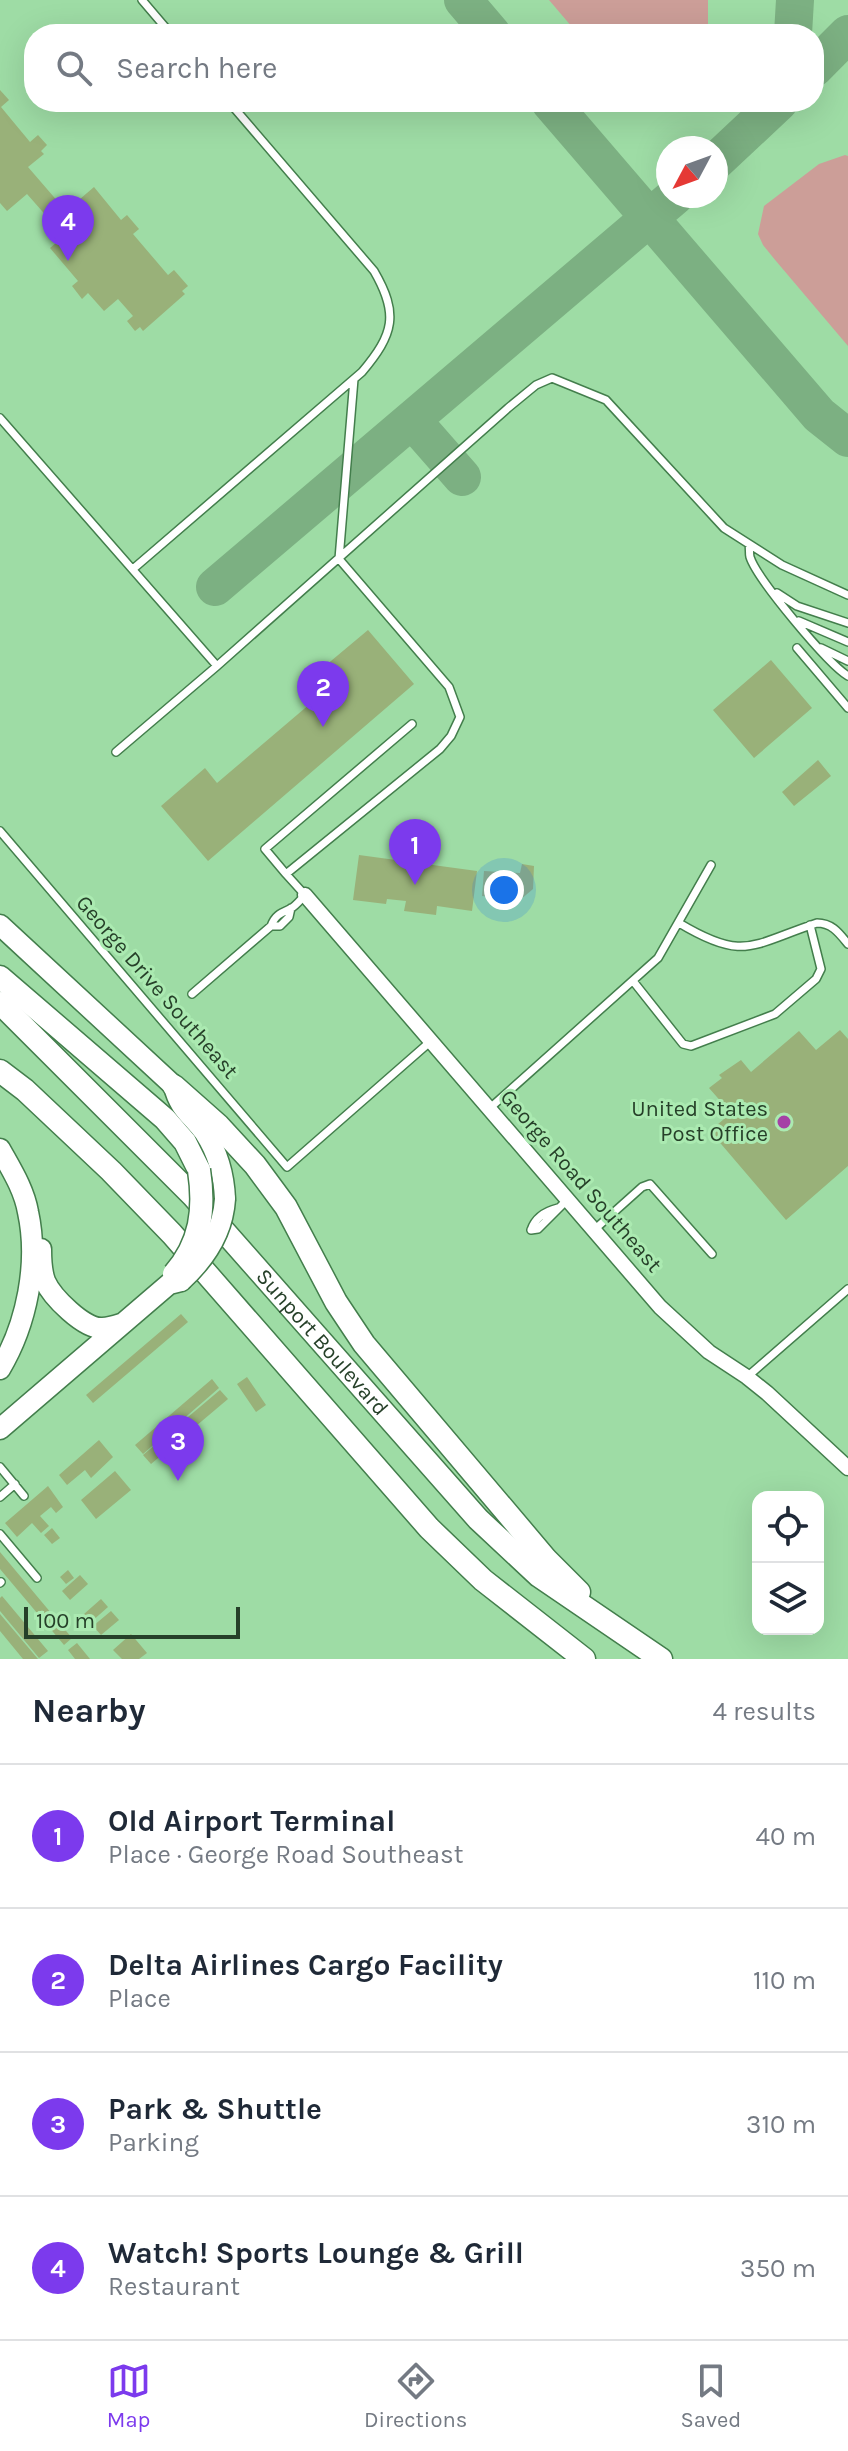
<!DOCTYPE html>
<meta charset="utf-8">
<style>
:root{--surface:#fff;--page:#f2f2f3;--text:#1f2937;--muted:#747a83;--line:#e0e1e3;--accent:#7c3aed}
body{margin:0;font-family:Karla,sans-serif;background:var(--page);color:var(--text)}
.controls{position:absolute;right:24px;bottom:24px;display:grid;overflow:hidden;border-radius:16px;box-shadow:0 8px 32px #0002}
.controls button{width:72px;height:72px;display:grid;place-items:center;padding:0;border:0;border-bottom:2px solid var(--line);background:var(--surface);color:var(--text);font:40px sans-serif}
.compass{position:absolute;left:656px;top:136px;width:72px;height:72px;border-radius:50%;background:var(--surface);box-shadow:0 8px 32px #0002;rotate:229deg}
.scale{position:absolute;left:24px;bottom:20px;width:216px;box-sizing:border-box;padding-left:8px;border:4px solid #264029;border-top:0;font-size:22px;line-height:28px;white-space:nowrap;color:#264029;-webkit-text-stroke:6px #abeab1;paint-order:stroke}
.you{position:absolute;left:504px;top:890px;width:28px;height:28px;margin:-20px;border:6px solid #fff;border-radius:50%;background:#1a73e8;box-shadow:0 0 0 12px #1a73e833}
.badge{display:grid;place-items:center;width:52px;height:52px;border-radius:50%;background:var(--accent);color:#fff;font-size:26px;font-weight:700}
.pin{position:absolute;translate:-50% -66px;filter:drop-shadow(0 2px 4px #0008)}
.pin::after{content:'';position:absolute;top:42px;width:28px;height:24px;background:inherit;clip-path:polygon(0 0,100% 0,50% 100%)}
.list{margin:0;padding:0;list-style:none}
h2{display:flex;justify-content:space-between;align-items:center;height:104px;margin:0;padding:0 32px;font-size:34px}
h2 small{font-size:26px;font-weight:400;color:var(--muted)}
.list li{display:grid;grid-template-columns:52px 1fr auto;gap:24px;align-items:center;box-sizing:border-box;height:144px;padding:0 32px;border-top:2px solid var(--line)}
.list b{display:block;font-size:30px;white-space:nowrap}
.list p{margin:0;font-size:26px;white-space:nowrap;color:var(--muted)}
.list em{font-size:26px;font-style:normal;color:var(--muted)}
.icon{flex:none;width:44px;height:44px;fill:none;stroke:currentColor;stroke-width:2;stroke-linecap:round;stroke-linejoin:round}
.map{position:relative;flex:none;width:848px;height:1659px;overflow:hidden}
.search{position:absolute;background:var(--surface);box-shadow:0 8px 32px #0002;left:24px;right:24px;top:24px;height:88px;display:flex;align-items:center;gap:20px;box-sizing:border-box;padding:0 28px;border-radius:32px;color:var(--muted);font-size:30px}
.sheet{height:680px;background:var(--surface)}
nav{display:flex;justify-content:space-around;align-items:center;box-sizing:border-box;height:112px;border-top:2px solid var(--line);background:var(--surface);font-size:22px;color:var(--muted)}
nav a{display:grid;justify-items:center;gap:4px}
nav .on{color:var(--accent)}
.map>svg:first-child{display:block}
.green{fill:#cc9e98}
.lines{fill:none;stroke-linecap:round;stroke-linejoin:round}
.taxiway{stroke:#7cb082;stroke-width:38}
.building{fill:#99b179}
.service-casing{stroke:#437e4c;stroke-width:10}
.minor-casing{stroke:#437e4c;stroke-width:17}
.secondary-casing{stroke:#437e4c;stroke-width:23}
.primary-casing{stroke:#437e4c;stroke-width:25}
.service{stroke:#fff;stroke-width:7}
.minor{stroke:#fff;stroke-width:14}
.secondary{stroke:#fff;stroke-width:20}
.primary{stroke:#fff;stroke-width:22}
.secondary-bridge-casing{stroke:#437e4c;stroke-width:23;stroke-linecap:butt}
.primary-bridge-casing{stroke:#437e4c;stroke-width:25;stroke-linecap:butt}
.secondary-bridge{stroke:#fff;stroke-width:20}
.primary-bridge{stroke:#fff;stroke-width:22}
.poi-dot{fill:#a541a6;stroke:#abeab1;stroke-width:3}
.labels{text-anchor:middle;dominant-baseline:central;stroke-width:6;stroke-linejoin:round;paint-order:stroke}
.street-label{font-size:22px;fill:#264029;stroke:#abeab1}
.poi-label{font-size:22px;fill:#264029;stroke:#abeab1;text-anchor:end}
</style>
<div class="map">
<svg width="848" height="1659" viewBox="0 0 848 1659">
<rect width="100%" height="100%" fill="#9edca5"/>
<path class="green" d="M549 0H708V34H578Z
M845 155 848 156V346L776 261 763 245 758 234 764 206 819 164Z"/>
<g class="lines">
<path class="taxiway" d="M463 0 492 34
M793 34 795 0
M814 68 848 34
M550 102 819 415 848 438
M716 161 779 102
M412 420 462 477
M215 587 675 196"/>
</g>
<path class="building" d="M0 90 9 100 1 107 30 142 38 135 47 145 41 151 44 154 28 167 66 211 94 187 121 220 127 215 139 229 133 234 168 275 174 270 188 286 182 291 185 294 143 331 140 327 135 331 127 321 133 316 118 299 104 311 88 293 82 299 72 286 78 281 50 248 64 236 27 194 7 211 0 203Z
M368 630 414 684 208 861 161 806 205 768 217 783 331 686 319 671Z
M771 660 812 708 754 758 713 710Z
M818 760 831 776 794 806 782 792Z
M359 855 477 871 472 911 437 906 436 915 404 911 406 901 387 899 386 904 353 900Z
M522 864 534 866 533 889 520 900 482 896 484 871 520 873Z
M840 1030 848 1039V1166L786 1220 710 1131 731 1113 709 1088 722 1078 719 1075 741 1060 751 1072 799 1031 816 1050Z
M181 1314 188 1322 93 1403 86 1395Z
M247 1377 266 1405 256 1412 237 1384Z
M212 1379 219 1388 143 1454 135 1445Z
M220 1390 228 1399 151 1464 143 1455Z
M99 1440 113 1457 91 1478 85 1470 67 1485 59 1475Z
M115 1471 131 1490 96 1519 81 1500Z
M48 1486 63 1507 56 1513 51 1507 40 1516 49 1526 41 1533 32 1523 17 1537 5 1523Z
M52 1528 60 1538 52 1544 44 1535Z
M0 1552 72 1638 64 1645 0 1569Z
M68 1570 74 1578 66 1584 60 1577Z
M80 1575 88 1584 70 1600 62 1591Z
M2 1596 48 1651 39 1658 0 1611V1598Z
M101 1599 108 1607 91 1622 84 1614Z
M111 1611 119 1620 101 1635 93 1626Z
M0 1614 38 1659H23L0 1631Z
M131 1634 147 1653 139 1659H122L113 1650Z
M77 1643 90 1659H75L68 1650Z"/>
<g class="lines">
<defs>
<path id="service" d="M142 0 171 34
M0 418 217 666
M749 544C750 549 749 553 750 557 757 579 828 664 848 676
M133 569 362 372C394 334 399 314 374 271L229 102
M777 593 797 606 848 623
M799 621 848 642
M797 648 848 708
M821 648 848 661
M116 752 217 666 508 408 536 385 552 378 606 400 724 528 782 565 848 595
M0 831 287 1167 431 1041
M286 874 265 849 412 724
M679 923C744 962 751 945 817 923 832 923 839 933 848 944
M271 926H280L289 917 291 908
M633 981 683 1044 691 1046 775 1014 816 979 821 969 810 925
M192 994 271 926C275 915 281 913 290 909 296 906 301 899 305 895L286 874 440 749 451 736 460 717 449 687 339 559 354 379
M490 1108 658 958 711 865
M531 1230 538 1229 568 1199
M531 1230C535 1218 546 1211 558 1208
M594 1230 642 1187 650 1184 712 1254
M747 1377 848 1289
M0 1467 24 1496
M0 1497 15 1484
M0 1534 37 1578
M0 1583 1 1582"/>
<path id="minor" d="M305 895 660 1307 709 1352 747 1377 767 1393 848 1468"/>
<path id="secondary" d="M0 925 174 1086C179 1109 192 1115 205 1133 218 1153 224 1175 225 1199
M0 1149C11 1169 24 1189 28 1212 39 1263 27 1324 0 1369
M41 1249C41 1260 41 1270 45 1281 52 1297 84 1329 102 1328 108 1328 115 1326 121 1324
M0 1429 169 1284 181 1281"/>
<g id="primary">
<path d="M0 977 165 1119 185 1142 199 1170"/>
<path id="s1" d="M0 1003 193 1196 478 1519 539 1576 661 1659"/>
<path d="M0 1071 25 1090 111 1171 172 1234 429 1528 483 1580 584 1659"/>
<path d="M174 1086 218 1125 255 1165 286 1207 336 1302 364 1344 546 1559 579 1592"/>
</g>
</defs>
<use href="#service" class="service-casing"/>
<use href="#minor" class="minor-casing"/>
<use href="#secondary" class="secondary-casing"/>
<use href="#primary" class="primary-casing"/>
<use href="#service" class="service"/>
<use href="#minor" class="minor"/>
<use href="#secondary" class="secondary"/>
<use href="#primary" class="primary"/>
<defs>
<path id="secondary-bridge" d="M181 1281C204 1260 223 1232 225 1199"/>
<path id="primary-bridge" d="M174 1274C201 1243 205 1209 199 1170"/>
</defs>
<use href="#secondary-bridge" class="secondary-bridge-casing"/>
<use href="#primary-bridge" class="primary-bridge-casing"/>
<use href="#secondary-bridge" class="secondary-bridge"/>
<use href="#primary-bridge" class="primary-bridge"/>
</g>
<circle class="poi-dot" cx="784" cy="1122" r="8"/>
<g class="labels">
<g class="street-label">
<text transform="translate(157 987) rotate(49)">George Drive Southeast</text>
<text transform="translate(581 1181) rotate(49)">George Road Southeast</text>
<text stroke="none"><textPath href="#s1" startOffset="468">Sunport Boulevard</textPath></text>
</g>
<g class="poi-label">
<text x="768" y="1109">United States<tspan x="768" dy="25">Post Office</tspan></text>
</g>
</g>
</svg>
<div class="controls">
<button><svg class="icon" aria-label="locate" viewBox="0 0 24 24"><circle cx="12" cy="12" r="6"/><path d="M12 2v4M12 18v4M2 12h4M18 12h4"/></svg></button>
<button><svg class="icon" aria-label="layers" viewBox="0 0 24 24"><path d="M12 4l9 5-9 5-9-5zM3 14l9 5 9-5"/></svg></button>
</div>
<svg class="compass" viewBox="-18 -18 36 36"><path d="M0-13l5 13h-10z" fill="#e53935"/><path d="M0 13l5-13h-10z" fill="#747a83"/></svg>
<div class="scale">100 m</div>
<div class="you"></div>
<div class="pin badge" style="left:415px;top:885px">1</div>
<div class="pin badge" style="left:323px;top:727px">2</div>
<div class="pin badge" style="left:178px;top:1481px">3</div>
<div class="pin badge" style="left:68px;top:261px">4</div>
<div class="search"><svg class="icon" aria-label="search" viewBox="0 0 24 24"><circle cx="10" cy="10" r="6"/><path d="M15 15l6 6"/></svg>Search here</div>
</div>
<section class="sheet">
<h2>Nearby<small>4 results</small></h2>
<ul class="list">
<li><span class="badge">1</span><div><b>Old Airport Terminal</b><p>Place · George Road Southeast</p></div><em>40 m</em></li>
<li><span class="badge">2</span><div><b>Delta Airlines Cargo Facility</b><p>Place</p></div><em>110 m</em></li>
<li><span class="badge">3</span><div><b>Park &amp; Shuttle</b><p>Parking</p></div><em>310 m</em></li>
<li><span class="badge">4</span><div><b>Watch! Sports Lounge &amp; Grill</b><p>Restaurant</p></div><em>350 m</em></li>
</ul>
</section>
<nav>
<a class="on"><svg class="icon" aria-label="map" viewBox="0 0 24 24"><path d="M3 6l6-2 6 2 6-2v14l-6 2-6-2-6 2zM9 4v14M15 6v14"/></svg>Map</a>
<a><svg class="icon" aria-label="directions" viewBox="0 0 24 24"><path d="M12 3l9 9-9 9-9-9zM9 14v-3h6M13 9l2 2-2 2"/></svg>Directions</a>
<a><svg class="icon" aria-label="saved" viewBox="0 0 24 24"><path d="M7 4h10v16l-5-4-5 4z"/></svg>Saved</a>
</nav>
